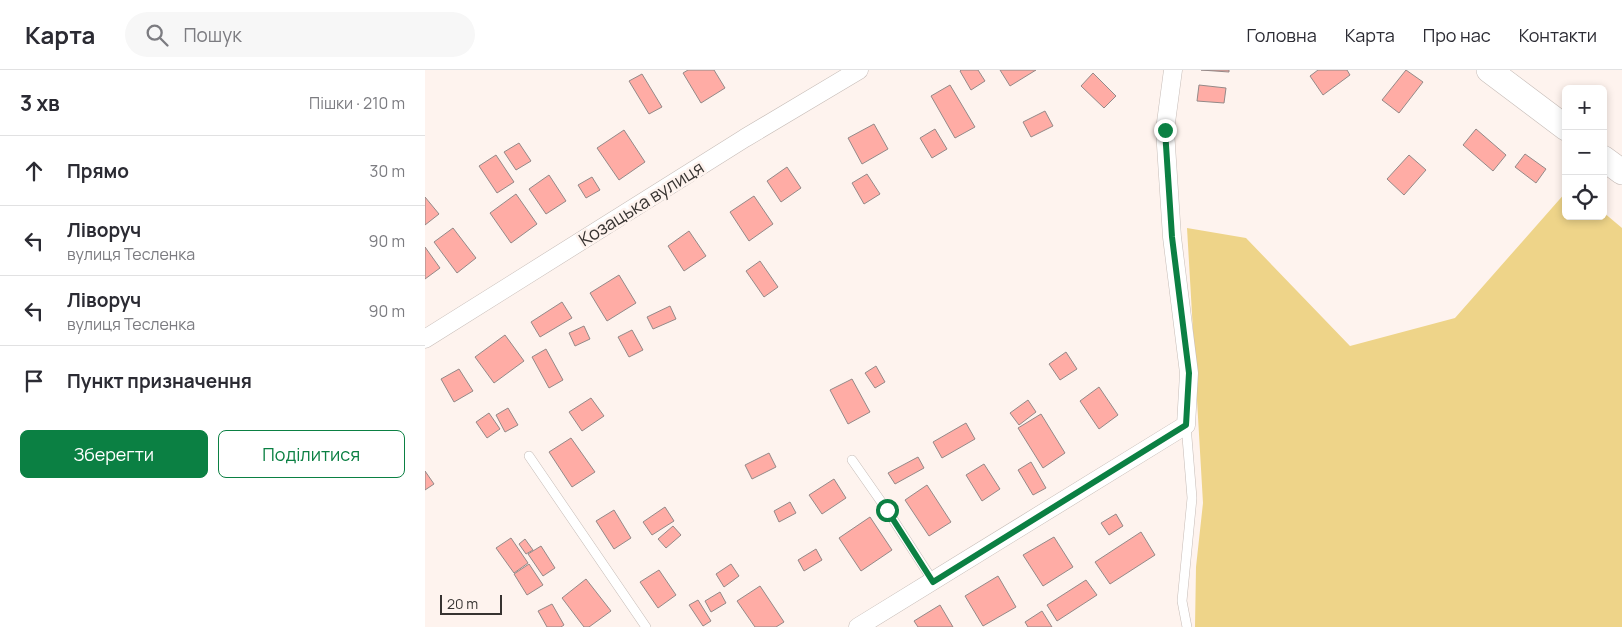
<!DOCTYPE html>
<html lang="uk">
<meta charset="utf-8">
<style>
:root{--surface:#fff;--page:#f7f7f7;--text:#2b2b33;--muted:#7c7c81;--line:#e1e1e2;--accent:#0b8043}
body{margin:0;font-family:Manrope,sans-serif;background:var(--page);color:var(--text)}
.controls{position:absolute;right:15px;top:15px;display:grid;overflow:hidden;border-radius:8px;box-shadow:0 2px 8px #0003}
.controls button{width:45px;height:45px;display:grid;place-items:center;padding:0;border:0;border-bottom:1px solid var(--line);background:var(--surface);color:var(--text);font:25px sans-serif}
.scale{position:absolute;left:15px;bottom:12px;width:62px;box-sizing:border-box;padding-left:5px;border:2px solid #373331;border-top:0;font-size:14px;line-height:18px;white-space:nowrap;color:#373331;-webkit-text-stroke:4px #fef3ee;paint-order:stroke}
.stop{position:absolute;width:15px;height:15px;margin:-11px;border:4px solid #0b8043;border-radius:50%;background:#fff}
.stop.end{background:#0b8043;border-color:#fff;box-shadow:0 1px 5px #0008}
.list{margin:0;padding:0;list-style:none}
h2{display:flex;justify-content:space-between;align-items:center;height:65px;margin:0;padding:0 20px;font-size:21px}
h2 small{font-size:16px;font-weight:400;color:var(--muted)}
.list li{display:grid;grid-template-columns:32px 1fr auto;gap:15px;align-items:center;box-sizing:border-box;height:70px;padding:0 20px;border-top:1px solid var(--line)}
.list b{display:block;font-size:19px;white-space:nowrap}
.list p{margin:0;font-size:16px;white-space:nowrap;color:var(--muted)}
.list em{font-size:16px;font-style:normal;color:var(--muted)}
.actions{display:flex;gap:10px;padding:15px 20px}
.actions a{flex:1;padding:11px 0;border:1px solid var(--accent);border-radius:8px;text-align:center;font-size:18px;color:var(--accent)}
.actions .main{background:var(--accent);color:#fff}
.icon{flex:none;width:28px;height:28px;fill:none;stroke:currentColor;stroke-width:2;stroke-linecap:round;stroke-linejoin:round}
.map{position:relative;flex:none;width:1197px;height:557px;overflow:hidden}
header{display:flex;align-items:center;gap:30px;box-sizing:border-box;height:70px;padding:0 25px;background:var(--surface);border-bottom:1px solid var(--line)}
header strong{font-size:24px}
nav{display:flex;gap:28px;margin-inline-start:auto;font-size:18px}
.search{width:350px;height:45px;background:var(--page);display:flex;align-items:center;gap:12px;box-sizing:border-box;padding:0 18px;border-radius:28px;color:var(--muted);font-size:19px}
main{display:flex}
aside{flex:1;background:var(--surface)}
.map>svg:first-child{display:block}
.green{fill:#eed489}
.building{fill:#ffaca5;stroke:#948988}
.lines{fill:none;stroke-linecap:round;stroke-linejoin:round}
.lane-casing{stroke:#c6bcb7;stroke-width:10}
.street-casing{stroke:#c6bcb7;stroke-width:19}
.secondary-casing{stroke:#c6bcb7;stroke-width:26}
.lane{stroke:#fff;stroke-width:9}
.street{stroke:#fff;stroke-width:18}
.secondary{stroke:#fff;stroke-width:25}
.route{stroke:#0b8043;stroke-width:6}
.labels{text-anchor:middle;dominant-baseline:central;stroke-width:5;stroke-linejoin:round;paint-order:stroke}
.street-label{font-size:18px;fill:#373331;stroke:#fef3ee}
</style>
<header>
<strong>Карта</strong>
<div class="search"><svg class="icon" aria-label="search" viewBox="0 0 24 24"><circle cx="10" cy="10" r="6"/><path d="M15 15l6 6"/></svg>Пошук</div>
<nav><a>Головна</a><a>Карта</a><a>Про нас</a><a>Контакти</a></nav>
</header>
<main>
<aside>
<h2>3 хв<small>Пішки · 210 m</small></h2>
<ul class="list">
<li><svg class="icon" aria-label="ahead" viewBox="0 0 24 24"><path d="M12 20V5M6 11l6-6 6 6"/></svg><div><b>Прямо</b></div><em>30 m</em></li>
<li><svg class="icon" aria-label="left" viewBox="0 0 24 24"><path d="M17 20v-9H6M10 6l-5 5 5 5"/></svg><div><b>Ліворуч</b><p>вулиця Тесленка</p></div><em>90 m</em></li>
<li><svg class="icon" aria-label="left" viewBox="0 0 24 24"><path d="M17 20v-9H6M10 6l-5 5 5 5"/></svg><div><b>Ліворуч</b><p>вулиця Тесленка</p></div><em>90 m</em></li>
<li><svg class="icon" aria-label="arrive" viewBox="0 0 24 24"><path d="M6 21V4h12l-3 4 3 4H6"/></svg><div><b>Пункт призначення</b></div></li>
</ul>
<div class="actions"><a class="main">Зберегти</a><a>Поділитися</a></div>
</aside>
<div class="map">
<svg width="1197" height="557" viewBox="0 0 1197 557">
<rect width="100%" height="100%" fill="#fef3ee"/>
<path class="green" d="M1141 122V146H1178V142L1197 158V557H770L771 497 778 433 762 158 821 168 925 276 1030 248Z"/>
<path class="building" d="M263 0H289L300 18 276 33 258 3Z
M536 0H553L560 11 546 20 535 1Z
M575 0H611L585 16Z
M776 0H804V2Z
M893 0H922L925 5 898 25 885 6Z
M981 0 998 12 974 43 957 30Z
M668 3 691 26 679 38 656 16Z
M217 4 237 37 224 44 204 11Z
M525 15 550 57 530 68 506 26Z
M774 15 801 18 799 33 772 31Z
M620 41 628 56 606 67 598 52Z
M449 54 463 79 437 94 423 68Z
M510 59 522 79 507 88 495 68Z
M1051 59 1081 85 1068 101 1038 75Z
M199 60 220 92 194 110 172 78Z
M94 73 106 91 91 100 79 82Z
M1100 84 1121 99 1111 113 1090 97Z
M71 85 89 112 72 123 54 96Z
M984 85 1001 100 979 125 962 109Z
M362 97 376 118 356 132 342 111Z
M442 104 455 124 439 134 427 113Z
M124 105 141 131 121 144 104 119Z
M167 107 175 120 161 128 153 115Z
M91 124 112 154 86 173 65 143Z
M329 126 348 154 324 171 305 142Z
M0 127 14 144 0 155Z
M28 158 51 188 32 203 9 172Z
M264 161 281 186 259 201 243 176Z
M0 177 15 198 0 209Z
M335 191 353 217 339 227 321 201Z
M194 205 211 233 182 251 165 223Z
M137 232 147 248 115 267 106 252Z
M245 236 251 249 228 259 222 247Z
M159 256 165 269 150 276 144 263Z
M207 260 218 280 204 287 193 267Z
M80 265 99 291 69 313 50 287Z
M121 279 138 310 124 318 107 287Z
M641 282 652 299 635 310 624 294Z
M451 296 460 312 450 318 440 303Z
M34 299 48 321 29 332 16 309Z
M427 309 445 342 423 354 405 320Z
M674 317 693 345 674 359 655 331Z
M166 328 179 346 157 361 144 342Z
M603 330 611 342 594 355 585 343Z
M83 338 93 355 80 362 71 345Z
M64 343 75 359 62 368 51 352Z
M616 344 640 383 618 398 593 358Z
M541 353 550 369 517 388 508 372Z
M146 368 170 402 147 417 124 382Z
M344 383 351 397 327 409 320 395Z
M493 387 499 398 470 414 463 403Z
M606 392 621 418 608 425 593 400Z
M559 394 575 419 557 431 541 405Z
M0 401 9 414 0 420Z
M409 409 421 428 397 444 384 425Z
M502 415 526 452 504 466 480 430Z
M365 432 371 443 354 452 349 441Z
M240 437 249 451 227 465 218 452Z
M189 440 206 468 189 479 171 451Z
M691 444 698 456 684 465 676 453Z
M445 447 467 480 436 501 414 468Z
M248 456 256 465 241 478 233 469Z
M716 462 730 485 685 514 670 492Z
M629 467 648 497 618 516 598 485Z
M86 468 103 493 89 503 71 478Z
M100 469 108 480 101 484 94 474Z
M116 476 130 498 118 506 103 484Z
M391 479 397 490 379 501 373 490Z
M104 494 118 515 102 525 89 504Z
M306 494 314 506 299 517 291 504Z
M234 500 251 525 233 538 215 512Z
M573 506 591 537 558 556 540 526Z
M161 509 186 541 164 557H159L137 528Z
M661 510 672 525 632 551 622 535Z
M335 516 359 552 351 557H330L312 531Z
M295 522 301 533 286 542 280 531Z
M273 530 286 551 278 556 264 535Z
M127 534 139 555 136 557H122L113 541Z
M515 535 528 557H493L489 551Z
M617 541 627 557H603L600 552Z"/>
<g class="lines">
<defs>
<path id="lane" d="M761 355 767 428 757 531 762 557
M104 386 221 557
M427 390 462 440 508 511"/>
<path id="street" d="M0 269 320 68 434 0
M433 557 761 355 764 303 747 167 740 60 748 0"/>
<path id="secondary" d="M1064 0 1141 58
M1178 88 1197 102"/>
</defs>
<use href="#lane" class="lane-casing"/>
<use href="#street" class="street-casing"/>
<use href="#secondary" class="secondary-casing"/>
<use href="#lane" class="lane"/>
<use href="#street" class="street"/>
<use href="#secondary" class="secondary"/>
</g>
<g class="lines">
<path class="route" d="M462 440 508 512 761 355 764 303 747 167 740 60"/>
</g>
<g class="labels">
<g class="street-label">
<text transform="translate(216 133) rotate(-32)">Козацька вулиця</text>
</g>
</g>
</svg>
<div class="controls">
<button>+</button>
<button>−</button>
<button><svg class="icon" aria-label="locate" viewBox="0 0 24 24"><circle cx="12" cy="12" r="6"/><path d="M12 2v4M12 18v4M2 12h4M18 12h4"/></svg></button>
</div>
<div class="scale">20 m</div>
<div class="stop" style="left:462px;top:440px"></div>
<div class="stop end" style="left:740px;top:60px"></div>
</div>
</main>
